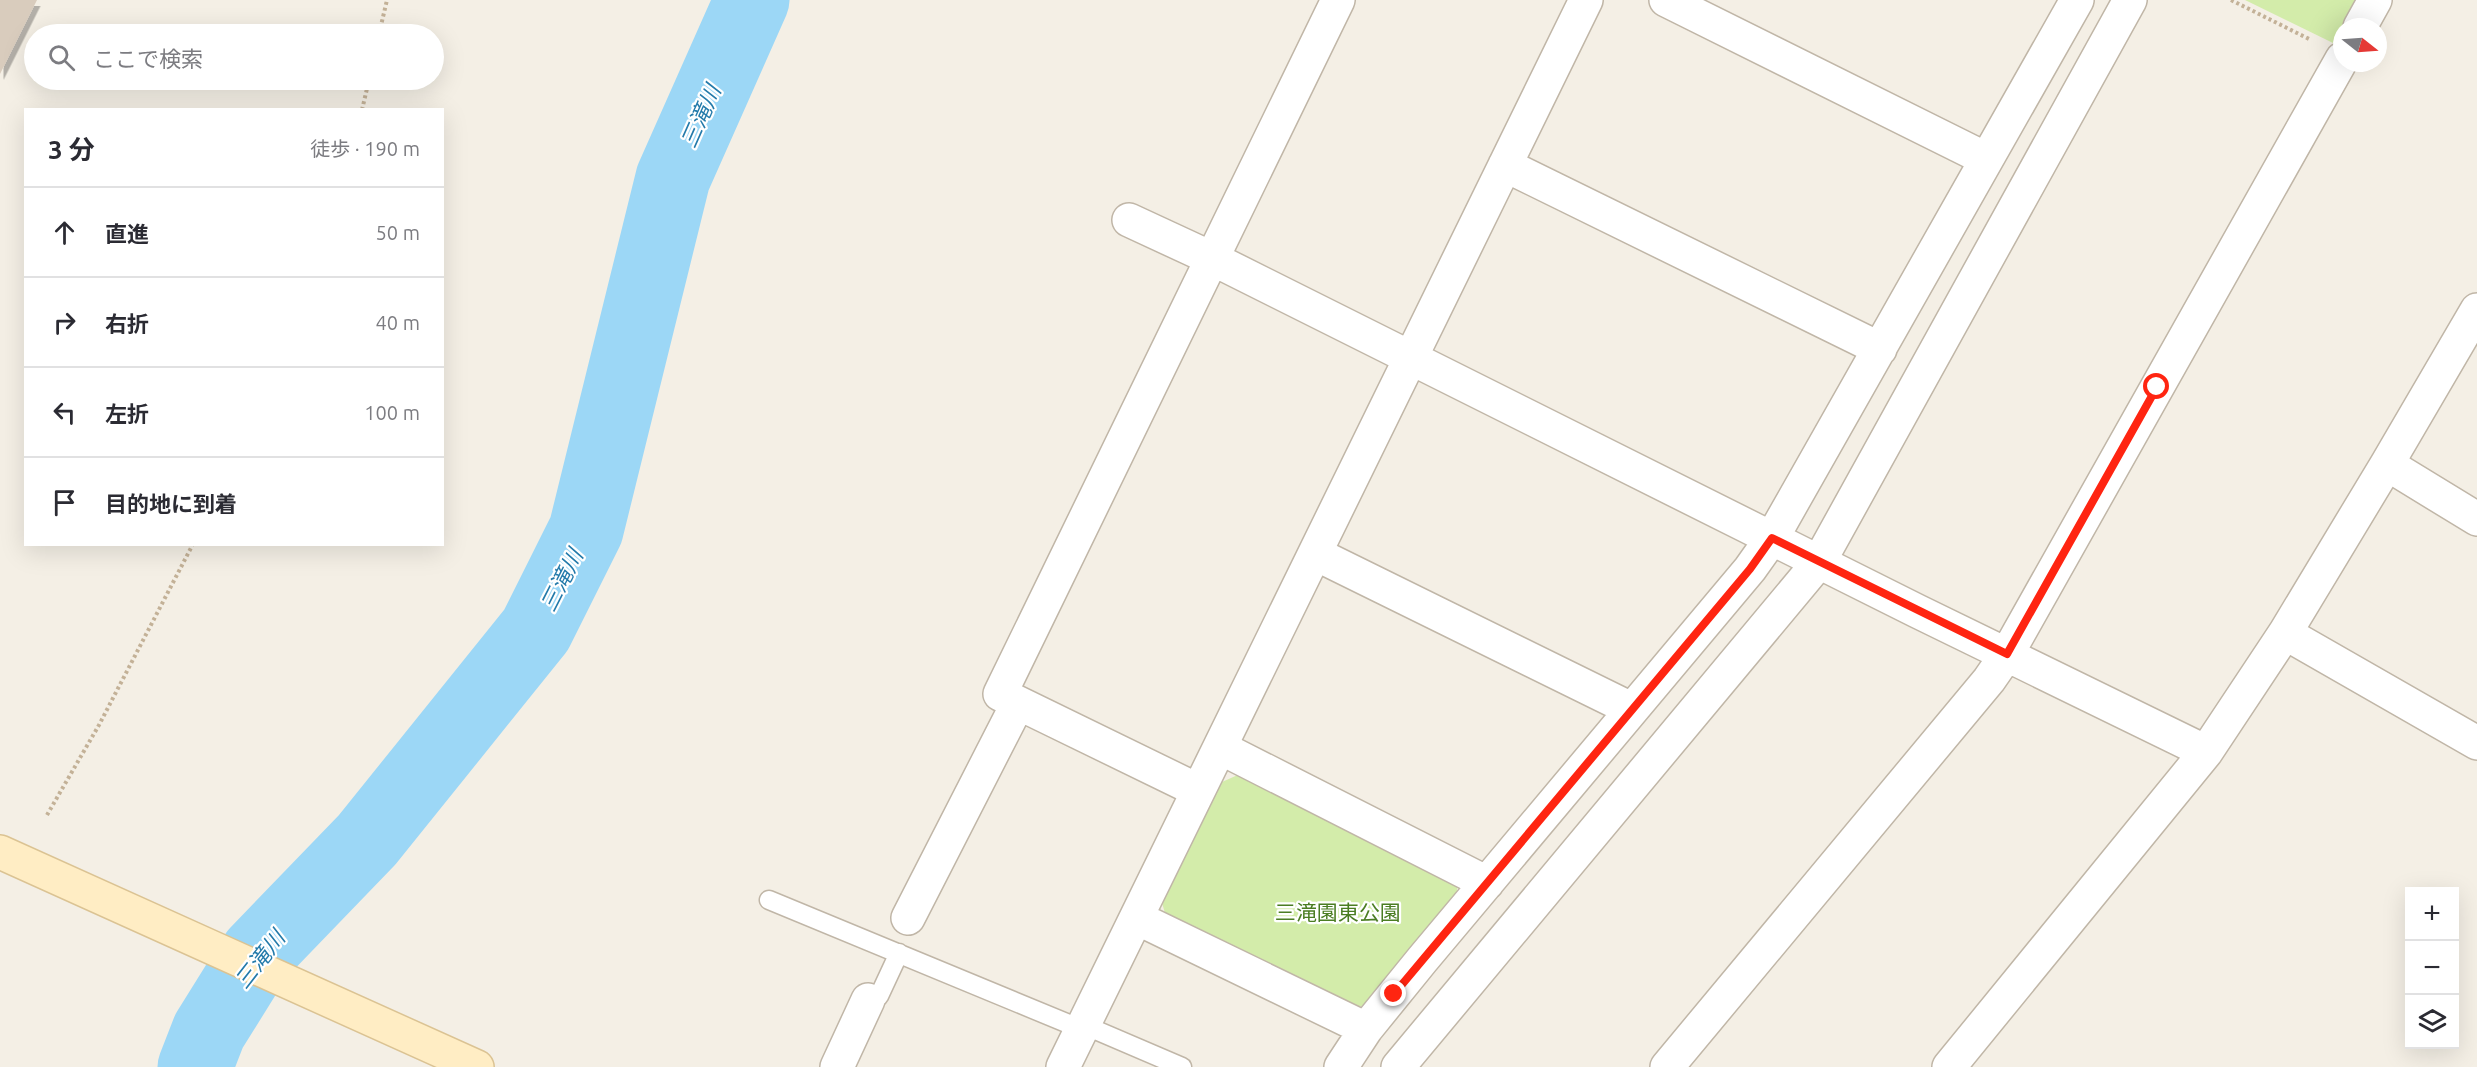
<!DOCTYPE html>
<html lang="ja">
<meta charset="utf-8">
<style>
:root{--surface:#fff;--page:#f2f2f3;--text:#2b2b33;--muted:#7c7c81;--line:#e1e1e2}
body{margin:0;font-family:Ubuntu,"Noto Sans JP",sans-serif;background:var(--page);color:var(--text)}
.controls{position:absolute;right:18px;bottom:18px;display:grid;overflow:hidden;border-radius:0px;box-shadow:0 6px 24px #0002}
.controls button{width:54px;height:54px;display:grid;place-items:center;padding:0;border:0;border-bottom:2px solid var(--line);background:var(--surface);color:var(--text);font:30px sans-serif}
.compass{position:absolute;left:2333px;top:18px;width:54px;height:54px;border-radius:50%;background:var(--surface);box-shadow:0 6px 24px #0002;rotate:107deg}
.stop{position:absolute;width:18px;height:18px;margin:-14px;border:4px solid #ff2511;border-radius:50%;background:#fff}
.stop.end{background:#ff2511;border-color:#fff;box-shadow:0 2px 6px #0008}
.list{margin:0;padding:0;list-style:none}
h2{display:flex;justify-content:space-between;align-items:center;height:78px;margin:0;padding:0 24px;font-size:26px}
h2 small{font-size:20px;font-weight:400;color:var(--muted)}
.list li{display:grid;grid-template-columns:39px 1fr auto;gap:18px;align-items:center;box-sizing:border-box;height:90px;padding:0 24px;border-top:2px solid var(--line)}
.list b{display:block;font-size:22px;white-space:nowrap}
.list em{font-size:20px;font-style:normal;color:var(--muted)}
.icon{flex:none;width:33px;height:33px;fill:none;stroke:currentColor;stroke-width:2;stroke-linecap:round;stroke-linejoin:round}
.map{position:relative;flex:none;width:2477px;height:1067px;overflow:hidden}
.search{position:absolute;background:var(--surface);box-shadow:0 6px 24px #0002;left:24px;top:24px;width:420px;height:66px;display:flex;align-items:center;gap:15px;box-sizing:border-box;padding:0 21px;border-radius:33px;color:var(--muted);font-size:22px}
.panel{position:absolute;background:var(--surface);box-shadow:0 6px 24px #0002;left:24px;top:108px;width:420px;height:438px;border-radius:0px}
.map>svg:first-child{display:block}
.green{fill:#d3ecaa}
.lines{fill:none;stroke-linecap:round;stroke-linejoin:round}
.river{stroke:#9cd7f6;stroke-width:75}
.building{fill:#d9ccbd;filter:url(#shadow)}
.lane-casing{stroke:#c0b6a7;stroke-width:21}
.street-casing{stroke:#c0b6a7;stroke-width:36}
.secondary-casing{stroke:#dbc393;stroke-width:36}
.path{stroke:#c3b197;stroke-width:4;stroke-dasharray:3 3;stroke-linecap:butt}
.lane{stroke:#fff;stroke-width:18}
.street{stroke:#fff;stroke-width:33}
.secondary{stroke:#ffedc4;stroke-width:33}
.route{stroke:#ff2511;stroke-width:8}
.labels{text-anchor:middle;dominant-baseline:central;stroke-width:4.5;stroke-linejoin:round;paint-order:stroke}
.park-label{font-size:21px;fill:#4b7d23;stroke:#fff}
.water-label{font-size:22px;font-style:italic;fill:#237aaa;stroke:#fff}
</style>
<div class="map">
<svg width="2477" height="1067" viewBox="0 0 2477 1067">
<defs>
<filter id="shadow"><feDropShadow dx="3.5" dy="6" stdDeviation="0" flood-color="#0004"/></filter>
</defs>
<rect width="100%" height="100%" fill="#f4efe5"/>
<path class="green" d="M2245 0H2358L2333 43Z
M1240 774 1458 883 1456 897 1368 1003 1353 1010 1220 939 1167 920 1160 896 1222 782Z"/>
<g class="lines">
<path class="river" d="M195 1067 209 1031 257 954 367 840 536 630 586 530 673 178 752 0"/>
</g>
<path class="building" d="M0 0H37L0 74Z"/>
<g class="lines">
<defs>
<path id="lane" d="M769 900 1081 1029
M868 1000 879 996 899 953
M1084 1025 1182 1067"/>
<path id="street" d="M1666 0 1986 159
M2360 27 2375 0
M1505 165 1880 349
M1129 220 1211 258 1917 611 2206 752
M2387 464 2477 519
M1316 554 1631 709
M2285 633 2477 743
M1221 748 1487 883
M1197 790 1000 694 1338 0
M908 918 1018 703
M1137 918 1366 1029
M837 1067 868 1000
M1063 1067 1586 0
M1341 1067 1366 1029 1422 960 1750 569 1772 538 2077 0
M1398 1067 1819 562 2130 0
M1667 1067 1989 680 2007 654 2342 59
M1949 1067 2206 752 2285 633 2387 464 2477 310"/>
<path id="secondary" d="M0 852 477 1067"/>
</defs>
<use href="#lane" class="lane-casing"/>
<use href="#street" class="street-casing"/>
<use href="#secondary" class="secondary-casing"/>
<path class="path" d="M2231 0 2309 39
M379 34 387 0
M362 110 369 80
M47 815 99 725 193 544"/>
<use href="#lane" class="lane"/>
<use href="#street" class="street"/>
<use href="#secondary" class="secondary"/>
</g>
<g class="lines">
<path class="route" d="M1394 994 1750 569 1772 538 2007 654 2157 387"/>
</g>
<g class="labels">
<g class="park-label">
<text x="1338" y="912">三滝園東公園</text>
</g>
<g class="water-label">
<text transform="translate(700 116) rotate(-66)">三滝川</text>
<text transform="translate(561 580) rotate(-63)">三滝川</text>
<text transform="translate(259 959) rotate(-52)">三滝川</text>
</g>
</g>
</svg>
<div class="controls">
<button>+</button>
<button>−</button>
<button><svg class="icon" aria-label="layers" viewBox="0 0 24 24"><path d="M12 4l9 5-9 5-9-5zM3 14l9 5 9-5"/></svg></button>
</div>
<svg class="compass" viewBox="-18 -18 36 36"><path d="M0-13l5 13h-10z" fill="#e53935"/><path d="M0 13l5-13h-10z" fill="#7c7c81"/></svg>
<div class="stop" style="left:2157px;top:387px"></div>
<div class="stop end" style="left:1394px;top:994px"></div>
<div class="search"><svg class="icon" aria-label="search" viewBox="0 0 24 24"><circle cx="10" cy="10" r="6"/><path d="M15 15l6 6"/></svg>ここで検索</div>
<section class="panel">
<h2>3 分<small>徒歩 · 190 m</small></h2>
<ul class="list">
<li><svg class="icon" aria-label="ahead" viewBox="0 0 24 24"><path d="M12 20V5M6 11l6-6 6 6"/></svg><div><b>直進</b></div><em>50 m</em></li>
<li><svg class="icon" aria-label="right" viewBox="0 0 24 24"><path d="M7 20v-9h11M14 6l5 5-5 5"/></svg><div><b>右折</b></div><em>40 m</em></li>
<li><svg class="icon" aria-label="left" viewBox="0 0 24 24"><path d="M17 20v-9H6M10 6l-5 5 5 5"/></svg><div><b>左折</b></div><em>100 m</em></li>
<li><svg class="icon" aria-label="arrive" viewBox="0 0 24 24"><path d="M6 21V4h12l-3 4 3 4H6"/></svg><div><b>目的地に到着</b></div></li>
</ul>
</section>
</div>
